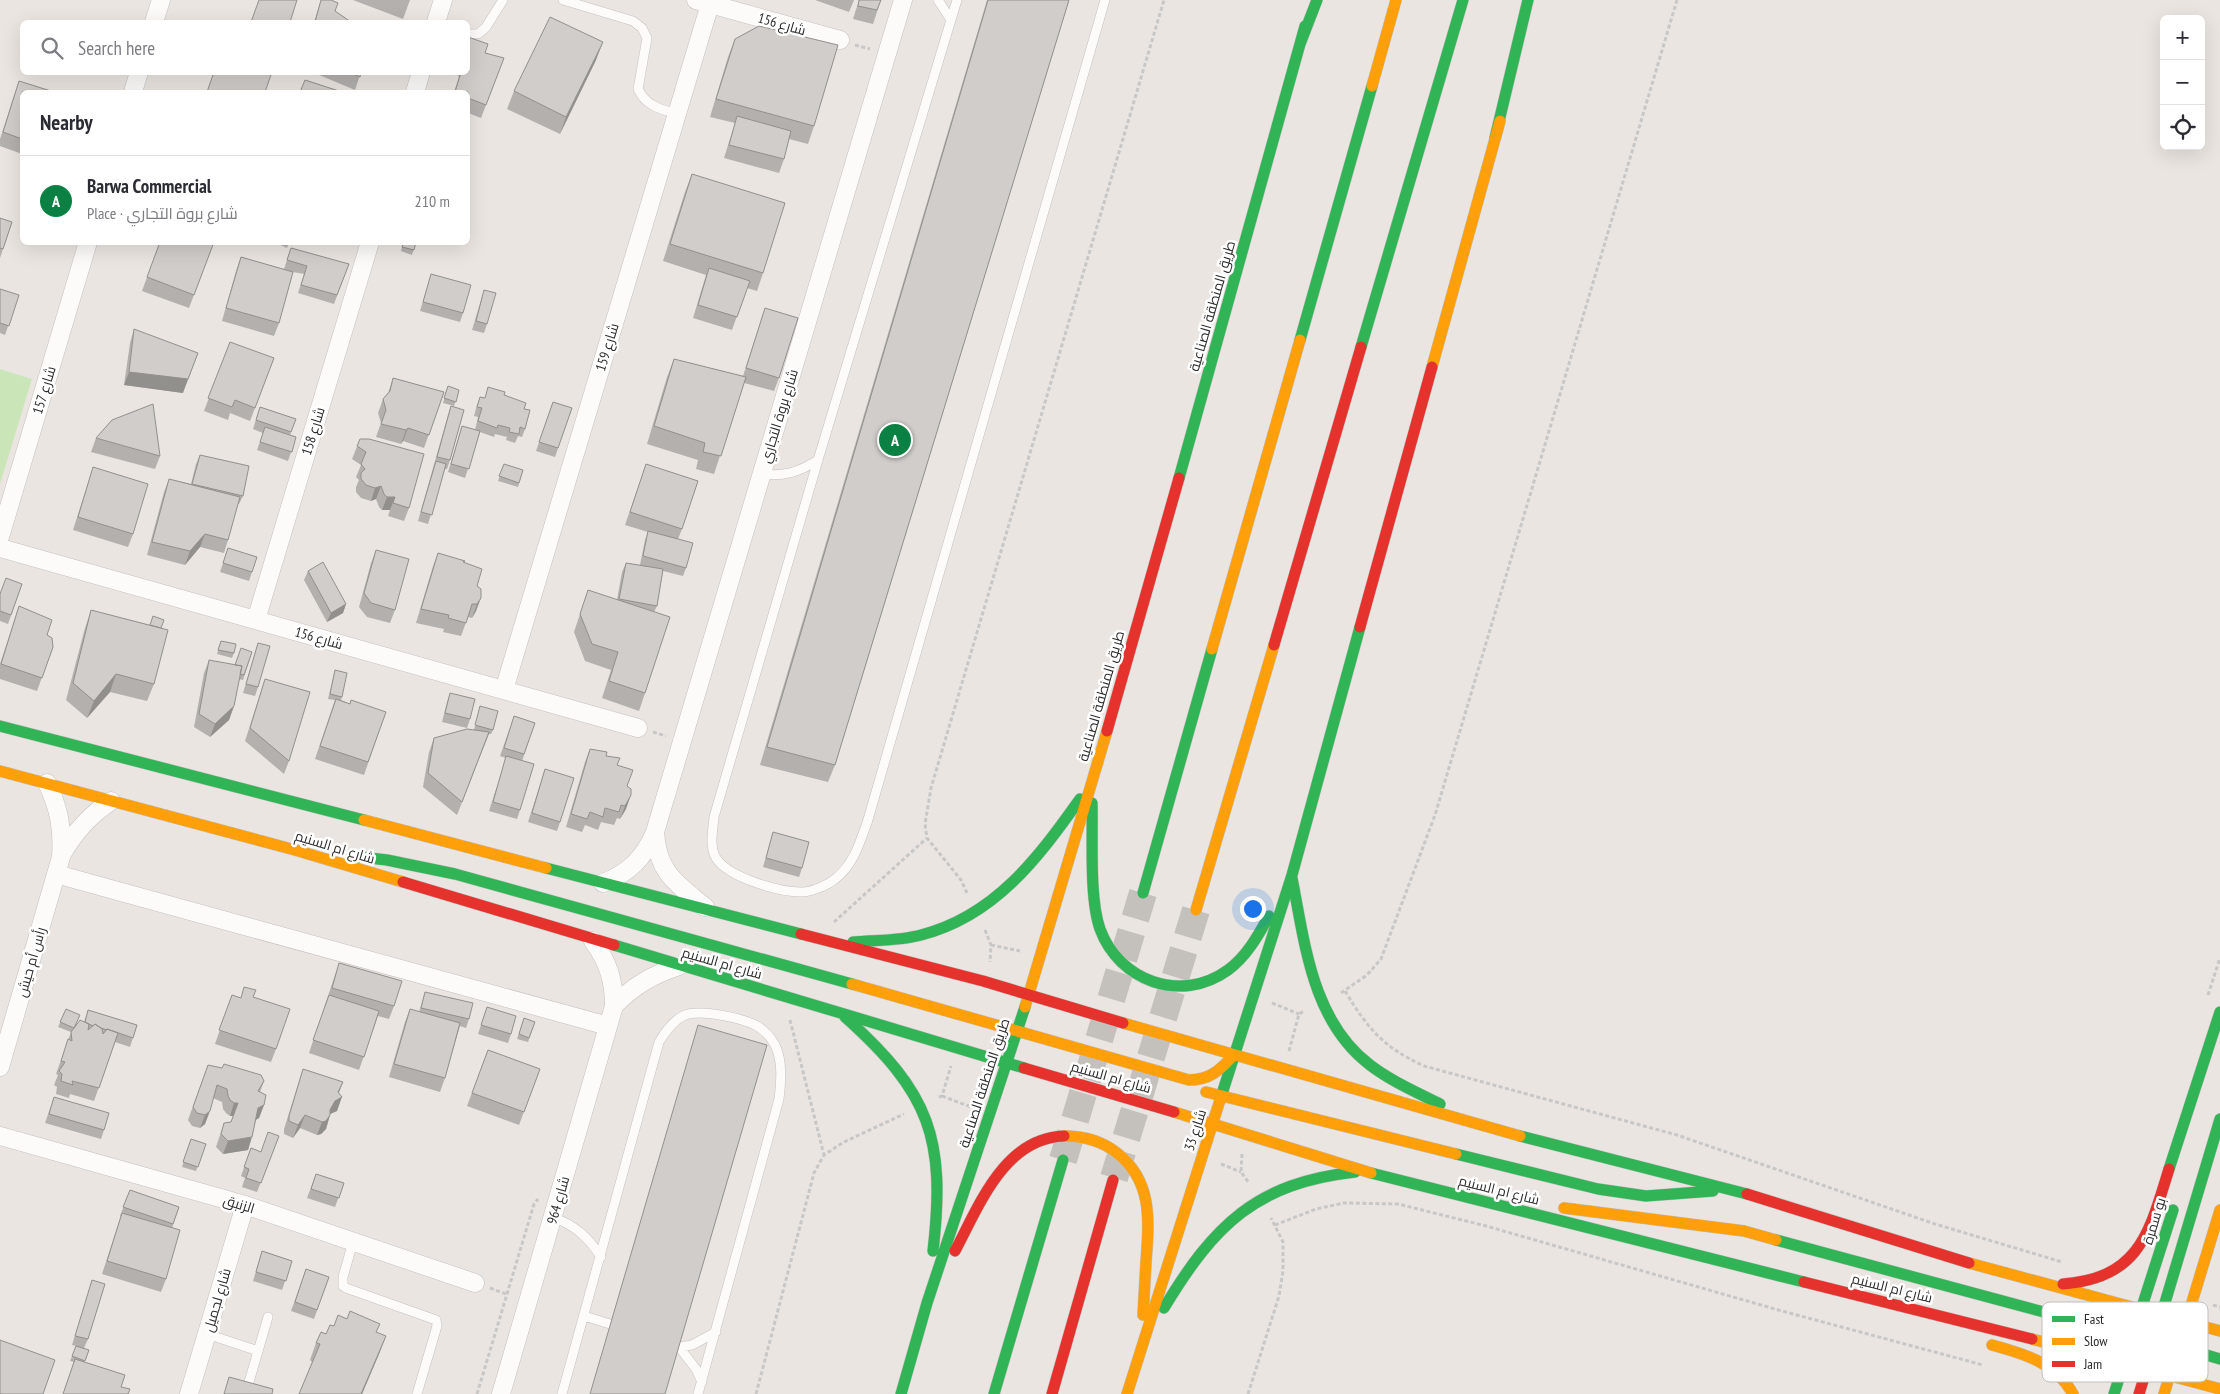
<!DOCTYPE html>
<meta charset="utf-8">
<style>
:root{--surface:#fff;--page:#f7f7f7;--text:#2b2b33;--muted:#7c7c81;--line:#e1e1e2;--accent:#0b8043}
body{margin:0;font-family:"PT Sans Narrow",Cairo,sans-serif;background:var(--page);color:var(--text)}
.controls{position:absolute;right:15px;top:15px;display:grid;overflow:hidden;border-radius:8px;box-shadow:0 5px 20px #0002}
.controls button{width:45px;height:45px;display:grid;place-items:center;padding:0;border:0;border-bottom:1px solid var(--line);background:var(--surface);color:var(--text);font:25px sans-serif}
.you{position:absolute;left:1252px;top:908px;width:18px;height:18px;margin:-12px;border:4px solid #fff;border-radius:50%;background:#1a73e8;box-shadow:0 0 0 8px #1a73e833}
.badge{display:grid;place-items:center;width:32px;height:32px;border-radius:50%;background:var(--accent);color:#fff;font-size:16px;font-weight:700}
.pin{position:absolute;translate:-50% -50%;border:2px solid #fff;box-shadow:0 1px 5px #0006}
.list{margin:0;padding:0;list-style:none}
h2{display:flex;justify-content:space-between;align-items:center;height:65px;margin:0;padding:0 20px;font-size:21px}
h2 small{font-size:16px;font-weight:400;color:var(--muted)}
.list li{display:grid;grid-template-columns:32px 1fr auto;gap:15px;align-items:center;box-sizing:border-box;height:90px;padding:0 20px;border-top:1px solid var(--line)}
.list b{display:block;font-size:19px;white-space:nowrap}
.list p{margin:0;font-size:16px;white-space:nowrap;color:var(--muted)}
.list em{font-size:16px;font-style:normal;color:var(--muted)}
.icon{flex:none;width:28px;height:28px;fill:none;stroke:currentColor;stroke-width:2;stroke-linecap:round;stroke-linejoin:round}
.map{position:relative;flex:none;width:2220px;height:1394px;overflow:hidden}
.search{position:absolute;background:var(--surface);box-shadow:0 5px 20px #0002;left:20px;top:20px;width:450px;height:55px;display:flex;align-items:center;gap:12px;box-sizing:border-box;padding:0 18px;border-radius:8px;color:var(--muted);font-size:19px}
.panel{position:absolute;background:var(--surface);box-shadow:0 5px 20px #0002;left:20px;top:90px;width:450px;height:155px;border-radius:8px}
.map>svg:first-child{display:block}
.green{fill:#cae6b8}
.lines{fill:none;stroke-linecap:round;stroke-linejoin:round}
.highway-tunnel{stroke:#c4c0bc;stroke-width:28;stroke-dasharray:28 14;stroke-linecap:butt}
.lane-casing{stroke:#c3c1c1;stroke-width:10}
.street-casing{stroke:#c3c1c1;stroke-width:19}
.fast-casing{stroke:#c3c1c1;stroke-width:12}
.slow-casing{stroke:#c3c1c1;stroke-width:12}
.jam-casing{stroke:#c3c1c1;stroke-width:12}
.path{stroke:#c8c7c7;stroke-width:3;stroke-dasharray:4 2.5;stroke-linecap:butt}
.lane{stroke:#fcfbfa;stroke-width:9}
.street{stroke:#fcfbfa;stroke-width:18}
.fast{stroke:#30b455;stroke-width:11}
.slow{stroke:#ff9f0a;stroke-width:11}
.jam{stroke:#e5322d;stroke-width:11}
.wall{fill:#b3b0ae}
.shaded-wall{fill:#92908d}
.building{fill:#d0cdca;stroke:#92908d}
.labels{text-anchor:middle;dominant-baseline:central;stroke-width:5;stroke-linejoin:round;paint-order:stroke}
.street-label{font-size:14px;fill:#2b2b2b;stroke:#fff}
.key{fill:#fff;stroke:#bfbfbf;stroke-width:1}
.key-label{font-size:14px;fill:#2b2b2b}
</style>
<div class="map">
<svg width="2220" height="1394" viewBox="0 0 2220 1394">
<rect width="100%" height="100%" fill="#eae5e0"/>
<path class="green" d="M0 369 32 379 0 484Z"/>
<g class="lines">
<path class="highway-tunnel" d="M1063 1160 1143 893
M1114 1178 1196 910"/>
<defs>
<path id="lane" d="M563 0 633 21 642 28 647 38 638 89C646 106 660 109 677 114
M938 0 951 20
M957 0 818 460 714 817C713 830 709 846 716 858 729 878 781 893 804 892 813 891 828 885 835 879 854 864 859 844 867 823L1105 0
M468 34H478L486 27 503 0
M761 474C784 477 799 472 818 460
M552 1217C575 1225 588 1237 601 1257
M353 1242 343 1277V1286L346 1288 436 1320 437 1326 417 1394
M584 1316 610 1324
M207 1334 258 1351
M679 1347 696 1369 702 1382
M679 1347 692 1345 716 1332
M249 1382 268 1317
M562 1394 659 1042C665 1032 673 1020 685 1015 700 1009 743 1018 757 1026 764 1030 771 1038 775 1045 783 1061 781 1082 779 1099L698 1394"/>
<path id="street" d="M696 0 840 40
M154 22 161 0
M436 22 443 0
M133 92 139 72
M415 92 421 72
M0 537 88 242
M0 548 638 728
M256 620 370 242
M504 690 710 4
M655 833C658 873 676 883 705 907
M62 854C75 831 90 815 111 801
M56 874 608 1026
M603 883C629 873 644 858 655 832L903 0
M614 1006C633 986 652 975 679 966
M0 1067 61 857C63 829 59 808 47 783
M0 1136 245 1205 475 1283
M189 1394 245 1205
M501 1394 614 1006C614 980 608 962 593 941"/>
<path id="fast" d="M1300 44 1317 0
M1495 138 1528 0
M1300 340 1372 86
M1361 347 1463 0
M1179 478 1305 26
M0 726 364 820
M1092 803C1093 837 1089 898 1100 929 1119 981 1181 1004 1228 970 1246 957 1258 936 1269 916
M352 856 387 860 455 874 852 984
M546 868 801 934
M1292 878C1305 944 1312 1021 1370 1065 1391 1081 1416 1092 1440 1104
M1143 893 1212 649
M853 942C876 940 899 941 921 935 995 916 1038 858 1080 799
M614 945 1024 1068
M845 1017C930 1093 946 1138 933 1251
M1220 1100 1292 875 1360 627
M1520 1136 1747 1194
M1456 1154 1598 1189 1646 1196 1713 1191
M2169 1169 2220 1012
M1371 1173 1804 1282
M1776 1240 2133 1336 2158 1335 2187 1322
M1164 1308C1214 1225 1256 1183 1355 1172
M2163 1348 2179 1347 2220 1359
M2170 1375 2160 1351 2158 1326 2220 1119
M901 1394 927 1303 1025 1007
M994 1394 1063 1160
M2114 1394 2173 1210"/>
<path id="slow" d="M1372 86 1396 0
M1432 367 1500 121
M1212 649 1300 340
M0 771 295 850 403 882
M364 820 546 868
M1196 910 1274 645
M852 984 1189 1080C1209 1080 1219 1071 1232 1057
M1025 1007 1107 731
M1123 1023 1520 1136
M1206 1092 1456 1154
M1174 1112 1371 1173
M1064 1136C1083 1136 1102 1141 1117 1153 1153 1181 1149 1221 1146 1262 1145 1279 1144 1297 1143 1315
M1564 1208 1744 1231 1776 1240
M1969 1263 2220 1331
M2032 1339 2220 1389
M1992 1345C2025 1354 2056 1363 2073 1394
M1127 1394 1220 1100
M2164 1394 2220 1210"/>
<path id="jam" d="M1360 627 1432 367
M1274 645 1361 347
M1107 731 1179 478
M403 882 614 945
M801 934 983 981 1123 1023
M1024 1068 1174 1112
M1747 1194 1969 1263
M955 1251C979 1206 1004 1138 1064 1136
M1804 1282 2032 1339
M2063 1284C2140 1278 2149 1233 2169 1169
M1052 1394 1113 1180
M2139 1394 2147 1368 2149 1353"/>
</defs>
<use href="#lane" class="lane-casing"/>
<use href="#street" class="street-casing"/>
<use href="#fast" class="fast-casing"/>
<use href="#slow" class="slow-casing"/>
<use href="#jam" class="jam-casing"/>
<path class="path" d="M855 45 870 49
M653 732 666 736
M967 893 961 880 927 838 925 824 931 788 1164 0
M834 922 927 838
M985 930 991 945 990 962
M991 945 1020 951
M1345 991C1368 1029 1383 1047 1424 1066L1677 1135 1935 1224 2062 1262
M1341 993 1367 975 1381 959 1435 815 1677 0
M2208 995 2220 958
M1272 1003 1299 1014
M790 1020 824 1155
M1289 1051 1299 1014 1304 1011
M942 1096 971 1107
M939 1097 942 1096 951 1066
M1242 1154 1241 1172 1249 1183
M1221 1164 1241 1172
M1275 1225 1316 1209 1344 1203 1398 1204 1486 1226 1782 1311 1983 1365
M490 1288 506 1294
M2213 1305 2220 1307
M477 1394 534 1204 538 1199
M756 1394 814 1173 824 1155 844 1142 904 1114
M1248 1394 1279 1296 1283 1271V1242L1271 1218"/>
<use href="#lane" class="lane"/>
<use href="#street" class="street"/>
<use href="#fast" class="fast"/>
<use href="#slow" class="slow"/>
<use href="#jam" class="jam"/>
</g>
<path class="wall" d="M321 0 335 12 351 22H314Z
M353 0H410L403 19Z
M815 0H854L849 12Z
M859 0H881L873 24 853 19Z
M987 0H1069L835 765 828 782 760 765Z
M735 39 814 126 808 144 789 139 784 159 779 173 724 158 735 123 710 117 728 57Z
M485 53 504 58 481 118 468 113V92H454L459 77 455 72H468Z
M596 60 560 134 507 109 514 91Z
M312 72H361L355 90Z
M19 81 22 92V154L0 146V139Z
M692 174 763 273 757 291 747 288 732 330 693 318 706 275 663 261 685 192Z
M0 218 12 222 0 258Z
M160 242H214L189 308 142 291Z
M274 242H289L287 248Z
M403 242H416L412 255 401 251Z
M291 248 349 264 334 304 298 293 304 274 293 272 279 323 274 336 222 321 236 271 241 257 284 269Z
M431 274 463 313 460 322 420 311Z
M0 289 19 295 5 335 0 333Z
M484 290 487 324 484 333 472 330Z
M765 308 779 378 774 391 744 383 714 474 696 469 698 460 647 444 667 377 674 359 743 376Z
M134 329 183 393 124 385 130 343Z
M230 342 274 358 250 421 230 413 228 420 204 411Z
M393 378 444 392 424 448 403 441 401 444 376 437 381 423 378 413 383 399 388 393Z
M448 386 459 390 454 406 443 403Z
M488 387 504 395 524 409 525 429 522 437 518 436 515 443 506 440 507 437 495 434 494 437 480 432 465 478 448 472 462 426 475 430 478 417 474 416 477 405 480 397 485 398Z
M553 402 572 408 555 457 536 451Z
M451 406 450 460 447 469H445L428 524 418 521 448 415Z
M260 407 296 419 290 435 296 437 288 461 257 450 263 433 253 429Z
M96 438 160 456 155 469 91 452Z
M360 439 409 508 404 521 388 516 390 510H382L379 507 376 499 371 501 361 498 356 492V487L359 480 356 477 361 465 352 459Z
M200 455 243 496 239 504H238L228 540 224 553 200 547 185 565 147 555 164 492 169 479 191 484 196 464Z
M504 464 523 470 518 487 498 481Z
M646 464 682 529 678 539 686 568 683 576 663 571 657 606 654 612 645 693 639 711 602 698 611 670 585 661 574 632 588 590 617 600 622 572 626 563 640 565 645 540 648 532 625 525Z
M93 467 133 534 128 547 73 530Z
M228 548 257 557 249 581 220 572Z
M376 550 395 610 390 623 367 617 359 607 371 563Z
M438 553 464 563 477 586 481 589 476 611 472 618 468 617 461 636 443 632 444 629 416 623 433 566Z
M308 571 346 604 343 613 327 622 304 580Z
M22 584 8 624 0 621V594Z
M19 606 47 635 53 647 37 691 0 679V664Z
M91 610 161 628 154 684 147 701 110 692 87 718 66 700 85 628Z
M221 641 234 653 232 658 217 654Z
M258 643V687L255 696 243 693Z
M252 652 243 680 239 679 234 706 229 720 210 737 194 727 204 673 209 660 235 665Z
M335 670 342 697 341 700 350 704 386 712 364 775 315 759 335 700 328 699Z
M265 679 289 761 284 774 245 741Z
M450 693 470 719 467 728 442 722 447 702Z
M480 706 493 730 491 734H489L457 815 423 787 429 752 434 738 477 731 474 730Z
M514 716 535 723 522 761 520 810 517 819 489 811 506 758 500 756Z
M590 749 606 756 617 765 627 786 626 809 620 819 617 818 614 825 601 822 598 830 585 825 582 832 566 827 585 762Z
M545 769 560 822 557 831 528 822Z
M773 832 802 868 799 877 763 867Z
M339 963 394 1006 389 1019 378 1016 359 1070 309 1053Z
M425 992 469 1019 466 1028 460 1026 445 1078 440 1092 389 1077 405 1022 410 1009 419 1012Z
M232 995 240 998 253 997 276 1049 271 1062 215 1044Z
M487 1007 511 1034 508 1043 478 1034Z
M66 1009 76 1025 84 1022 88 1010 137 1025 130 1047 115 1042 94 1101 70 1094 69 1098 56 1094 57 1087 54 1085 58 1075 56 1074 71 1032 58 1027Z
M524 1018 535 1022 528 1042 517 1039Z
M488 1050 540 1069 519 1125 467 1106Z
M208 1065 264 1081 260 1092 264 1105 259 1118 256 1120 248 1150 223 1154 216 1147 224 1123 231 1122 233 1116H230L226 1113 223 1109 222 1102 213 1098 205 1124 200 1128 192 1126 188 1120Z
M303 1069 339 1093 337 1111 330 1114 326 1129 321 1134 317 1135 300 1128 293 1138 284 1134V1129Z
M54 1097 104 1130 101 1139 45 1123Z
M279 1136 257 1192 242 1187 245 1178 241 1176 251 1148 261 1152Z
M191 1139 206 1144 196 1171 182 1167Z
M316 1174 344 1183 335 1207 307 1198Z
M130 1190 179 1207 172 1228 166 1279 161 1292 102 1274 121 1216H120Z
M262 1251 292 1261 282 1290 253 1281Z
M306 1269 329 1277 314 1319 291 1311Z
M92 1280 88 1339 84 1348 89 1350 84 1362 121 1387 128 1394H63L74 1362 70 1361 76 1346 72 1345Z
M334 1326 386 1336 379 1354 362 1394H299L312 1362 310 1360 316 1343 326 1334Z"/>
<path class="shaded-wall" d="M603 42 596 60 560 134 566 117Z
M198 353 183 393 124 385 129 372Z
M408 428 403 441 401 444 406 430Z
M381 486 376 499 371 501 375 488Z
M387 497H395L390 510H382Z
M205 534 200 547 185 565 190 551Z
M481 598 476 611 472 618 477 604Z
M346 604 343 613 327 622 331 613Z
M116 674 110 692 87 718 94 701Z
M234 706 229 720 210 737 215 724Z
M631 795 626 809 620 819 625 806Z
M343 1082 338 1095 342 1097 337 1111 330 1114V1115L326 1129 321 1134 317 1135 322 1122Z
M234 1103H238L234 1116H230Z
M264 1105 259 1118 253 1121 258 1108Z
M210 1111 205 1124 200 1128 205 1115Z
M305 1115 300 1128 293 1138 298 1125Z
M252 1137 248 1150 223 1154 228 1141Z
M386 1336 379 1354 362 1394H361Z"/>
<path class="building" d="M259 0H297L290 22H251Z
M321 0H331L338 3 335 11 351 22H315Z
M859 0H881L877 10 858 6Z
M988 0H1069L835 765 767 747Z
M550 17 603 42 566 117 514 91Z
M759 26 838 45 814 126 716 99 735 39Z
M468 37 488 44 485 53 504 58 486 105 468 98V92H455L461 72H468Z
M214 72H272L265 92H207Z
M349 72H361L360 77Z
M305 80 339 91V92H300Z
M19 81 54 92H22V139L3 132Z
M737 116 791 131 784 159 729 145Z
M692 174 785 203 763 273 670 244Z
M0 218 12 222 3 249 0 248Z
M160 242H214L194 295 147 277Z
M404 242H416L414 250 402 247Z
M291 248 349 264 337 295 301 285 307 266 287 260Z
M241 257 293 272 279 323 226 308Z
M709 268 750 281 737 317 698 305Z
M431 274 471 285 463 313 423 302Z
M0 289 19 295 9 326 0 323Z
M484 290 496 293 487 324 476 321Z
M765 308 798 318 779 378 746 368Z
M134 329 198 353 188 379 129 372Z
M230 342 274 358 255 408 235 400 232 407 208 398Z
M674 359 746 377 721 456 703 452 705 443 654 426Z
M393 378 444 392 429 435 408 428 406 430 381 424 386 410 383 399 390 391Z
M448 386 459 390 456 402 444 398Z
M488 387 505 392 504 395 526 403 524 409 530 410 525 429 520 427 519 434 509 432 510 428 498 425 497 428 478 421 482 408 477 407 480 397 485 398Z
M553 402 572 408 558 448 539 442Z
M153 404 160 456 96 438 112 420Z
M451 406 464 410 450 460 437 457Z
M260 407 296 419 291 432 256 420Z
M462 426 480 431 469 469 451 464Z
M265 427 296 437 292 452 260 442Z
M360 439H369L424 454 409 508 393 503 395 497H387L384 494 381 486 375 488 366 485 361 479V473L365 469 361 464 366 452 357 446Z
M200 455 249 466 243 496 192 484Z
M436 461 446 464 432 515 421 512Z
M504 464 523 470 519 483 499 476Z
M646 464 698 481 682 529 630 512Z
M93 467 148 484 133 534 78 517Z
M169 479 240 497 228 540 205 534 190 551 152 542Z
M648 531 693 543 686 568 643 556Z
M228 548 257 557 252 572 223 563Z
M376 550 409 559 395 610 371 603 364 593Z
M438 553 465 561 463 562 482 569 477 586 481 589V598L477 604H472L466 623 448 618 449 615 421 609Z
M323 562 346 604 331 613 308 571Z
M626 563 663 569 657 606 619 599Z
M6 578 22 584 11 615 0 611V594Z
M588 590 670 617 645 693 609 681 618 652 592 644 580 614Z
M19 606 52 620 47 635 52 638 53 647 42 678 1 664Z
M91 610 168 630 154 684 116 674 94 701 73 683Z
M153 616 164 620 161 628 150 625Z
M221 641 236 644 234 653 218 650Z
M258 643 270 646 258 687 246 684Z
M241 648 252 652 244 675 240 674 242 666 235 665Z
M209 660 242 666 234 706 215 724 199 714Z
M335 670 347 673 342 697 330 694Z
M265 679 310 692 289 761 250 728Z
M450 693 475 699 470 719 445 713Z
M336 699 350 704 351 700 386 712 368 762 320 746Z
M480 706 498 711 493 730 475 725Z
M514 716 535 723 524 754 504 748Z
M467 729 489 732 462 802 428 773 434 738Z
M590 749 607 752 606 756 620 758 617 765 633 770 627 786 631 789V795L625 806 621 805 619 812 605 808 603 817 590 812 587 819 571 814Z
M506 756 534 764 520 810 493 802Z
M545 769 574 778 560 822 532 813Z
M773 832 809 842 802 868 766 858Z
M339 963 402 981 394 1006 332 988Z
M244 987 256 990 253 997 290 1009 276 1049 219 1030 232 995 241 998Z
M425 992 473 1003 469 1019 421 1008Z
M329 995 379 1011 364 1057 313 1040Z
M487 1007 516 1016 511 1034 481 1025Z
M66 1009 80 1015 74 1028 60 1022Z
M410 1009 460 1023 445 1078 394 1064Z
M88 1010 137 1025 133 1038 107 1029V1030L101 1028 95 1024 93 1026 85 1022Z
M524 1018 535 1022 529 1038 519 1034Z
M80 1020 89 1024 88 1030 95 1024 102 1029 103 1034 107 1029 118 1033 99 1088 72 1081 73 1085 61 1081 62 1074 59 1071 65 1062 61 1061 68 1039 72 1041 71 1032Z
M698 1025 767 1045 665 1394H590Z
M488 1050 540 1069 524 1112 472 1093Z
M224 1064 261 1075 264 1081 258 1091 266 1095 264 1105 258 1108 252 1137 228 1141 221 1134 224 1123 231 1122 238 1103H234L230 1100 228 1096 227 1089 217 1085 210 1111 205 1115 197 1113 193 1107 208 1065 222 1068Z
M303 1069 343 1082 338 1092 342 1097 335 1101 330 1110V1115L326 1121 322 1122 305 1115 298 1125 289 1121V1116Z
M54 1097 109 1113 104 1130 49 1114Z
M268 1132 279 1136 261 1183 246 1178 249 1169 244 1167 251 1148 261 1152Z
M191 1139 206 1144 198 1167 183 1162Z
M316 1174 344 1183 339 1198 311 1189Z
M130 1190 179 1207 173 1224 123 1207Z
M122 1213 180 1230 166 1279 107 1261Z
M262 1251 292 1261 286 1281 256 1272Z
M306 1269 329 1277 317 1310 295 1302Z
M92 1280 105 1284 88 1339 75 1336Z
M350 1311 380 1324 376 1332 386 1336 361 1394H299L320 1344 316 1343 321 1332 326 1334 330 1325 334 1326 338 1315 347 1319Z
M0 1340 55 1360 43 1394H0Z
M76 1346 89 1350 85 1361 72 1356Z
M75 1359 125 1375 121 1387 130 1389 128 1394H63Z
M229 1377 273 1389 272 1394H224Z"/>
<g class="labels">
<g class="street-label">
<text transform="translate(782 24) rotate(16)">شارع 156</text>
<text transform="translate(1212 306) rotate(-74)">طريق المنطقة الصناعية</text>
<text transform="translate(607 347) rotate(-73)">شارع 159</text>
<text transform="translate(44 390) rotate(-73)">شارع 157</text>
<text transform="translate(779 416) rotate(-73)">شارع بروة التجاري</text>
<text transform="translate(313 431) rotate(-73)">شارع 158</text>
<text transform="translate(319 638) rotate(16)">شارع 156</text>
<text transform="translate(1101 696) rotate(-74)">طريق المنطقة الصناعية</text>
<text transform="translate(335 847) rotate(17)">شارع ام السنيم</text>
<text transform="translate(31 962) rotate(-74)">رأس أم حيش</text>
<text transform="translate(722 963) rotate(16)">شارع ام السنيم</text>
<text transform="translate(1111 1077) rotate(16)">شارع ام السنيم</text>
<text transform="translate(984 1083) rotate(-72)">طريق المنطقة الصناعية</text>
<text transform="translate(1195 1130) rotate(-72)">شارع 33</text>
<text transform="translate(1499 1190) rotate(14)">شارع ام السنيم</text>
<text transform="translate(558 1200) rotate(-74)">شارع 964</text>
<text transform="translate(239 1204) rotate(17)">الزنبق</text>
<text transform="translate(2154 1221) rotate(-73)">بو سمرة</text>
<text transform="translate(1892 1288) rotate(14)">شارع ام السنيم</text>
<text transform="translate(217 1300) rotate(-74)">شارع لجميل</text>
</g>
</g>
<rect x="2042" y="1302" width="166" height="80" rx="8" class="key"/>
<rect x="2052" y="1316" width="23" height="6" fill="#30b455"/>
<rect x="2052" y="1338" width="23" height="7" fill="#ff9f0a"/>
<rect x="2052" y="1361" width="23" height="6" fill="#e5322d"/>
<g class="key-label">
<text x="2084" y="1324">Fast</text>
<text x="2084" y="1346">Slow</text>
<text x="2084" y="1369">Jam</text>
</g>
</svg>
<div class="controls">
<button>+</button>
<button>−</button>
<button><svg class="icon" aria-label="locate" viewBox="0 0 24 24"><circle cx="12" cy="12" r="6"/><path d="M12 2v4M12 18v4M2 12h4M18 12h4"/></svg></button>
</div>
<div class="you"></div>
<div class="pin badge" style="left:895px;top:440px">A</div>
<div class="search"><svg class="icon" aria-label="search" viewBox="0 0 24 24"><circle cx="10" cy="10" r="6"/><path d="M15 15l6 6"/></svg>Search here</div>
<section class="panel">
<h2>Nearby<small></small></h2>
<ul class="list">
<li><span class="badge">A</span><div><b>Barwa Commercial</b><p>Place · شارع بروة التجاري</p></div><em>210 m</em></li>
</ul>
</section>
</div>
